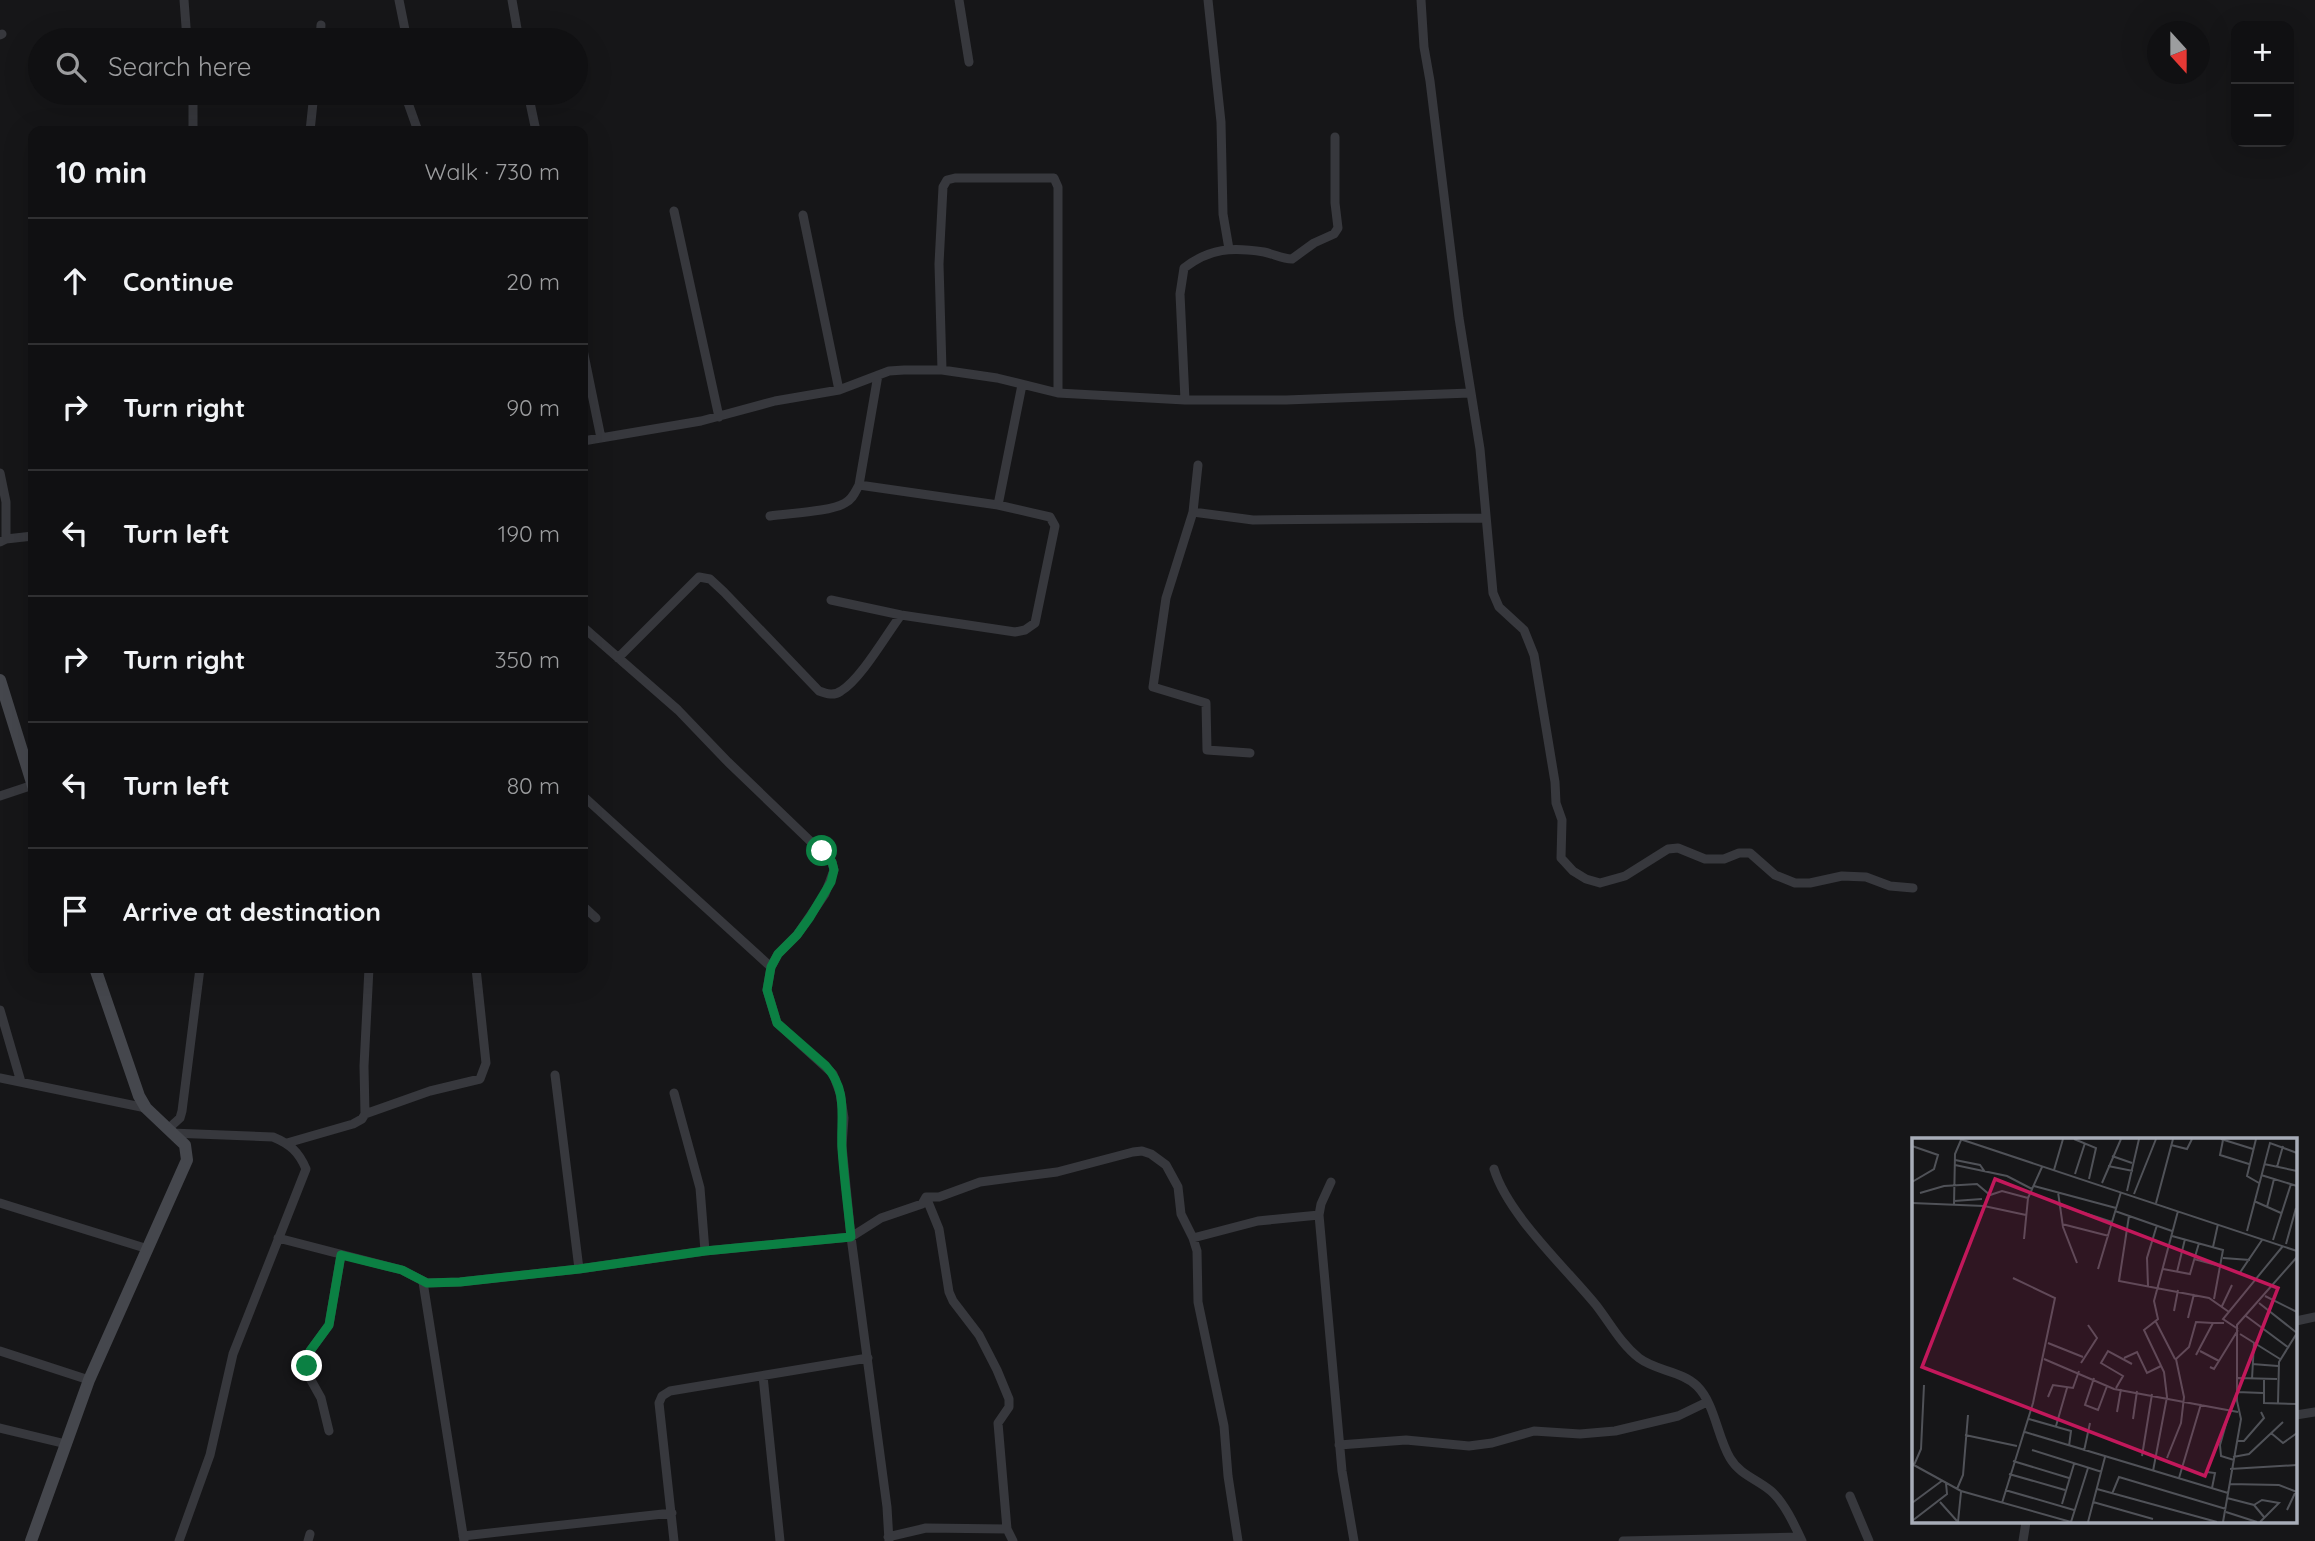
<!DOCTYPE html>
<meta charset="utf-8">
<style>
:root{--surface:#101012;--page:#1e1e20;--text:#f1f3f6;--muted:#9c9d9f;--line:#303032}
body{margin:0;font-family:Quicksand,sans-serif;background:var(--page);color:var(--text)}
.controls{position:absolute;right:21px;top:21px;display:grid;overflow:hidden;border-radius:14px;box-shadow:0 7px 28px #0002}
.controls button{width:63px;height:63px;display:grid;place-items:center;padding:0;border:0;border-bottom:2px solid var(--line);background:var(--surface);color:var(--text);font:35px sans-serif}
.compass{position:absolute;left:2147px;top:21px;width:63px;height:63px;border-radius:50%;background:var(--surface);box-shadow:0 7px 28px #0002;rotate:159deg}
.stop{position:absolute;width:21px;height:21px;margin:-16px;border:5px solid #0b8043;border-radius:50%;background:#fff}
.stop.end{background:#0b8043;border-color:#fff;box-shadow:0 2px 7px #0008}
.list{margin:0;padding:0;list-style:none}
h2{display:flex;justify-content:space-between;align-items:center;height:91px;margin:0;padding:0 28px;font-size:30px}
h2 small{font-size:23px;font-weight:400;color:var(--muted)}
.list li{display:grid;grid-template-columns:46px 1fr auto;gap:21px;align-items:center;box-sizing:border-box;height:126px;padding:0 28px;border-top:2px solid var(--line)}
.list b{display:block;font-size:26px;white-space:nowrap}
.list em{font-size:23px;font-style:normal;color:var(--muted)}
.icon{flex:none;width:38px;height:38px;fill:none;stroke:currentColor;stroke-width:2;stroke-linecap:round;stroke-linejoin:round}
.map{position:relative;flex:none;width:2315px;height:1541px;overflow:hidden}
.search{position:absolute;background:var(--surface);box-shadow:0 7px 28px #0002;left:28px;top:28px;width:560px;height:77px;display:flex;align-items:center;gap:18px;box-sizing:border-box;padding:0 24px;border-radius:38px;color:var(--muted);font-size:26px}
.panel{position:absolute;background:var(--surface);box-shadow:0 7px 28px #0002;left:28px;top:126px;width:560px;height:847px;border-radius:14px}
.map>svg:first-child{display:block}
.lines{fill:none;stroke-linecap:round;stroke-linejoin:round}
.street{stroke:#37383d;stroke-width:9}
.secondary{stroke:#45474d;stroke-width:12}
.route{stroke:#0b8043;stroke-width:9}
.inset-road{fill:none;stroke:#505258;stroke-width:2}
.view{fill:#c2185b;fill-opacity:0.15;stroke:#c2185b;stroke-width:3.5}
.inset-edge{fill:none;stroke:#a8adb8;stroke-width:3.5}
</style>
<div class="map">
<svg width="2315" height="1541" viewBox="0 0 2315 1541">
<rect width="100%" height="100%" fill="#161618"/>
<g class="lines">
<path class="street" d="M184 0 187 40
M399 0 407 40
M512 0 519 40
M959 0 969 62
M1208 0 1221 122 1223 214 1229 249
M1421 0 1424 47 1430 81 1459 318 1480 449 1493 593 1499 607 1524 630 1534 655 1555 782 1556 803 1562 820 1561 858 1573 871 1586 879 1600 883 1625 876 1668 849 1678 848 1705 859H1724L1739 853H1750L1775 875 1795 883H1810L1842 876 1866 877 1890 886 1913 888
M0 35 2 34
M320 40 321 25
M193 93V131
M407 93V100L418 131
M528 93 536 131
M310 131 314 93
M674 211 719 417
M803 215 839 390
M583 350 601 438
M942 370 939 264 943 187 947 180 955 178H1054L1058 187V393
M1185 400 1180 294 1184 268C1210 248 1232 247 1264 252 1274 254 1282 259 1292 259L1314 243 1334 234 1338 228 1335 203V137
M583 441 701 421 775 401 839 390 889 371 904 370H942L997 378 1058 393 1185 400H1286L1470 393
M1198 465 1193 512 1166 598 1153 687 1206 703 1207 750 1250 753
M0 473 6 502V539
M998 505 1022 385
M1193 512 1253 520 1485 518
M770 516C789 513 830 512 845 503 853 499 855 492 859 485
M0 542 6 539 33 536
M831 600 901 615 1015 632 1025 630 1035 623 1055 526 1050 517 998 505 859 485 878 375
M583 627 678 710 728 762 832 862 834 870 825 894 797 935 778 954 771 967 767 990 777 1023 833 1074 840 1093 844 1118 842 1146 851 1237 887 1507 889 1541
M618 658 699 577 710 579 724 592 819 691C827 694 834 696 841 691 861 679 886 635 901 615
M0 796 33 785
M583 796 771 967
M583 906 596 918
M0 1010 21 1082
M555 1075 579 1269
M0 1078 146 1108
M674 1093 700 1188 705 1251
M365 1114 430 1091 480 1079 486 1063 476 968
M168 1129 180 1118 182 1111 200 968
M171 1133 273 1137C290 1144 299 1152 306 1169L233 1354 210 1455 179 1541
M287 1143 353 1124 362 1119 365 1114 364 1066 369 968
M1494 1169C1508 1215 1565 1267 1596 1305 1610 1323 1621 1344 1639 1358 1656 1371 1682 1371 1697 1386 1715 1404 1717 1436 1730 1458 1740 1475 1757 1479 1771 1491 1784 1502 1795 1526 1802 1541
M1331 1182 1321 1204 1319 1215 1342 1471 1354 1541
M926 1197 939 1229 949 1292 953 1301 979 1335 997 1370 1009 1399V1407L998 1423 1007 1529 1013 1541
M0 1203 148 1249
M278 1238 402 1270 427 1283 460 1282 579 1269 705 1251 851 1237 881 1218 922 1204 926 1197H939L980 1182 1057 1172 1133 1152 1142 1151 1151 1154 1166 1165 1178 1187 1181 1214 1193 1238 1197 1251 1198 1302 1224 1426 1228 1476 1238 1541
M1193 1238 1258 1221 1319 1215
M423 1282 464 1541
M2296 1321 2315 1317
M0 1351 89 1380
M763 1376 780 1541
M2296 1415 2315 1412
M0 1428 66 1444
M329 1431 321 1398 307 1373V1366L310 1351 329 1325 341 1255
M1339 1445 1406 1440 1469 1446 1492 1443 1534 1431 1580 1434 1615 1431 1678 1416 1707 1402
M1850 1496 1869 1541
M463 1536 672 1513
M888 1537 926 1528 1007 1529
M308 1541 310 1534
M674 1541 659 1403 662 1396 670 1391 868 1358
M1623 1541 1800 1537
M2023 1541 2026 1522"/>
<path class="secondary" d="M0 680 33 786
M31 1541 89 1380 187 1160 185 1145 146 1108 139 1096 95 968"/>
</g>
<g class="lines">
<path class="route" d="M307 1366 310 1351 329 1325 341 1255 402 1270 427 1283 460 1282 579 1269 705 1251 851 1237C848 1208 844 1178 842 1149 840 1119 849 1091 826 1066L777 1023 767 990 771 967 778 954 797 935 810 917 831 882 834 870 832 862 822 851"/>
</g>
<g transform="translate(1912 1138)">
<rect width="385" height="385" fill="#161618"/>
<path class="inset-road" d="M48 1 385 113M162 1 184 10 177 41M309 1 341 11M344 1 335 38 347 45M311 2 308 17 337 26M259 7 275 11 280 1M0 8 26 17 22 31 0 44M200 18 220 25M43 22 68 27 73 34M352 26 385 33M43 27 95 38 120 51M196 28 221 33M365 29 371 8M142 32 151 1M163 36 173 5M349 37 385 48M190 45 209 1M122 48 204 70M215 53 227 1M146 54 151 89 165 125M8 55 32 48 65 46 78 57 90 53 116 60M222 56 244 1M42 63 70 61M342 63 369 75M0 65 72 68 114 77M244 65 261 1M145 66 200 84M42 67 43 16 49 2M355 69 362 41M203 73 260 93M217 78 207 143 297 160 317 174M150 86 197 98M335 93 358 5 385 15M260 98 311 112 302 161M112 101 116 60 130 29M361 102 379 46M374 106 384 70M301 109 306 86M311 120 338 122M282 121 308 128M186 131 209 54M251 131 278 136 287 105M265 134 273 101M327 136 350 102M236 148 235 120 245 87M353 158 385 174M347 165 385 195M310 168 320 147M262 173 266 152M334 178 377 210M276 180 282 156M244 184 263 221M326 191 311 181 371 108M328 196 368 221M136 205 171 219M288 213 307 223M284 217 301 185H312M212 220 225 214 235 235 249 228M132 221 202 251 326 274M169 225 185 200 176 187M340 226 366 228M298 229 302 231 326 192M182 240 173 267 186 272 195 248M326 240 365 241M340 241 342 205M352 241V265L385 266M204 250 211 238 189 225 196 213 220 226M325 254 351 255M136 259 141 247 161 250 167 233M366 265 367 224 385 195M318 272 308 307 309 318 322 322M205 274 209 251M117 281 159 293 157 308M221 281 225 253M144 288 155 250M113 294 316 355M359 295 371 305 385 295M53 297 105 308M325 303H332L352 280 349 274M120 312 190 334M172 313 178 285M230 318 240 256M321 319 337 316 371 284M255 320 269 285 272 259 264 221 277 209 284 184 301 185M101 323 157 340M0 326 49 353 159 384M2 327 9 311 12 247M318 331 385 327M241 333 255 259 252 234 232 192 246 181 242 163 266 73M295 334 303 335 300 350M97 336 153 352M267 340 289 266M317 346 367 347 385 354M45 351 51 337 56 277M185 351 305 384M93 352 162 372M200 356 207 339 314 371M315 360 342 367 352 379M28 364 45 383M181 364 241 381M0 365 31 342M90 365 121 265 143 160 101 140M150 366 162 326M342 367 350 362 367 365 348 384M375 372 384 353M314 374 345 384M0 383 35 356 34 345M46 384 49 354M159 384 176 330M176 384 193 319M311 384 329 281 325 263V187L385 119"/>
<path class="view" d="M83 41 366 150 293 338 10 229Z"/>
<rect width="385" height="385" class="inset-edge"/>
</g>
</svg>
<div class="controls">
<button>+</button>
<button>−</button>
</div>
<svg class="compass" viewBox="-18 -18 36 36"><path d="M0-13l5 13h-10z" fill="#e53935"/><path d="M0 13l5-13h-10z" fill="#9c9d9f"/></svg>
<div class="stop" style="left:822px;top:851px"></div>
<div class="stop end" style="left:307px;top:1366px"></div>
<div class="search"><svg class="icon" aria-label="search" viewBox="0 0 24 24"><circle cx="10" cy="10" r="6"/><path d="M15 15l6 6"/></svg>Search here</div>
<section class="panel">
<h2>10 min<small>Walk · 730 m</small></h2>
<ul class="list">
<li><svg class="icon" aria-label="ahead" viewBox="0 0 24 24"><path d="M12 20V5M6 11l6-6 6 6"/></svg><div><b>Continue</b></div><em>20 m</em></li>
<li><svg class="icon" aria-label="right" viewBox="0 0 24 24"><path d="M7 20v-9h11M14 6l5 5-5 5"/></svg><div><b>Turn right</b></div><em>90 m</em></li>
<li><svg class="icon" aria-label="left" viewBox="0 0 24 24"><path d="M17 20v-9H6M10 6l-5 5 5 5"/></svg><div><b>Turn left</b></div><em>190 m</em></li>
<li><svg class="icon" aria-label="right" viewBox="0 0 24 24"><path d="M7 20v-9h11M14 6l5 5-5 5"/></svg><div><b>Turn right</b></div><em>350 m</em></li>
<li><svg class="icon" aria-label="left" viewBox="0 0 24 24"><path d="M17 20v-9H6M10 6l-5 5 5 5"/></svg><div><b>Turn left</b></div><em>80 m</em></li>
<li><svg class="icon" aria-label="arrive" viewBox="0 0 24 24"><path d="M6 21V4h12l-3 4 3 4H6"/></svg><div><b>Arrive at destination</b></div></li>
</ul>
</section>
</div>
